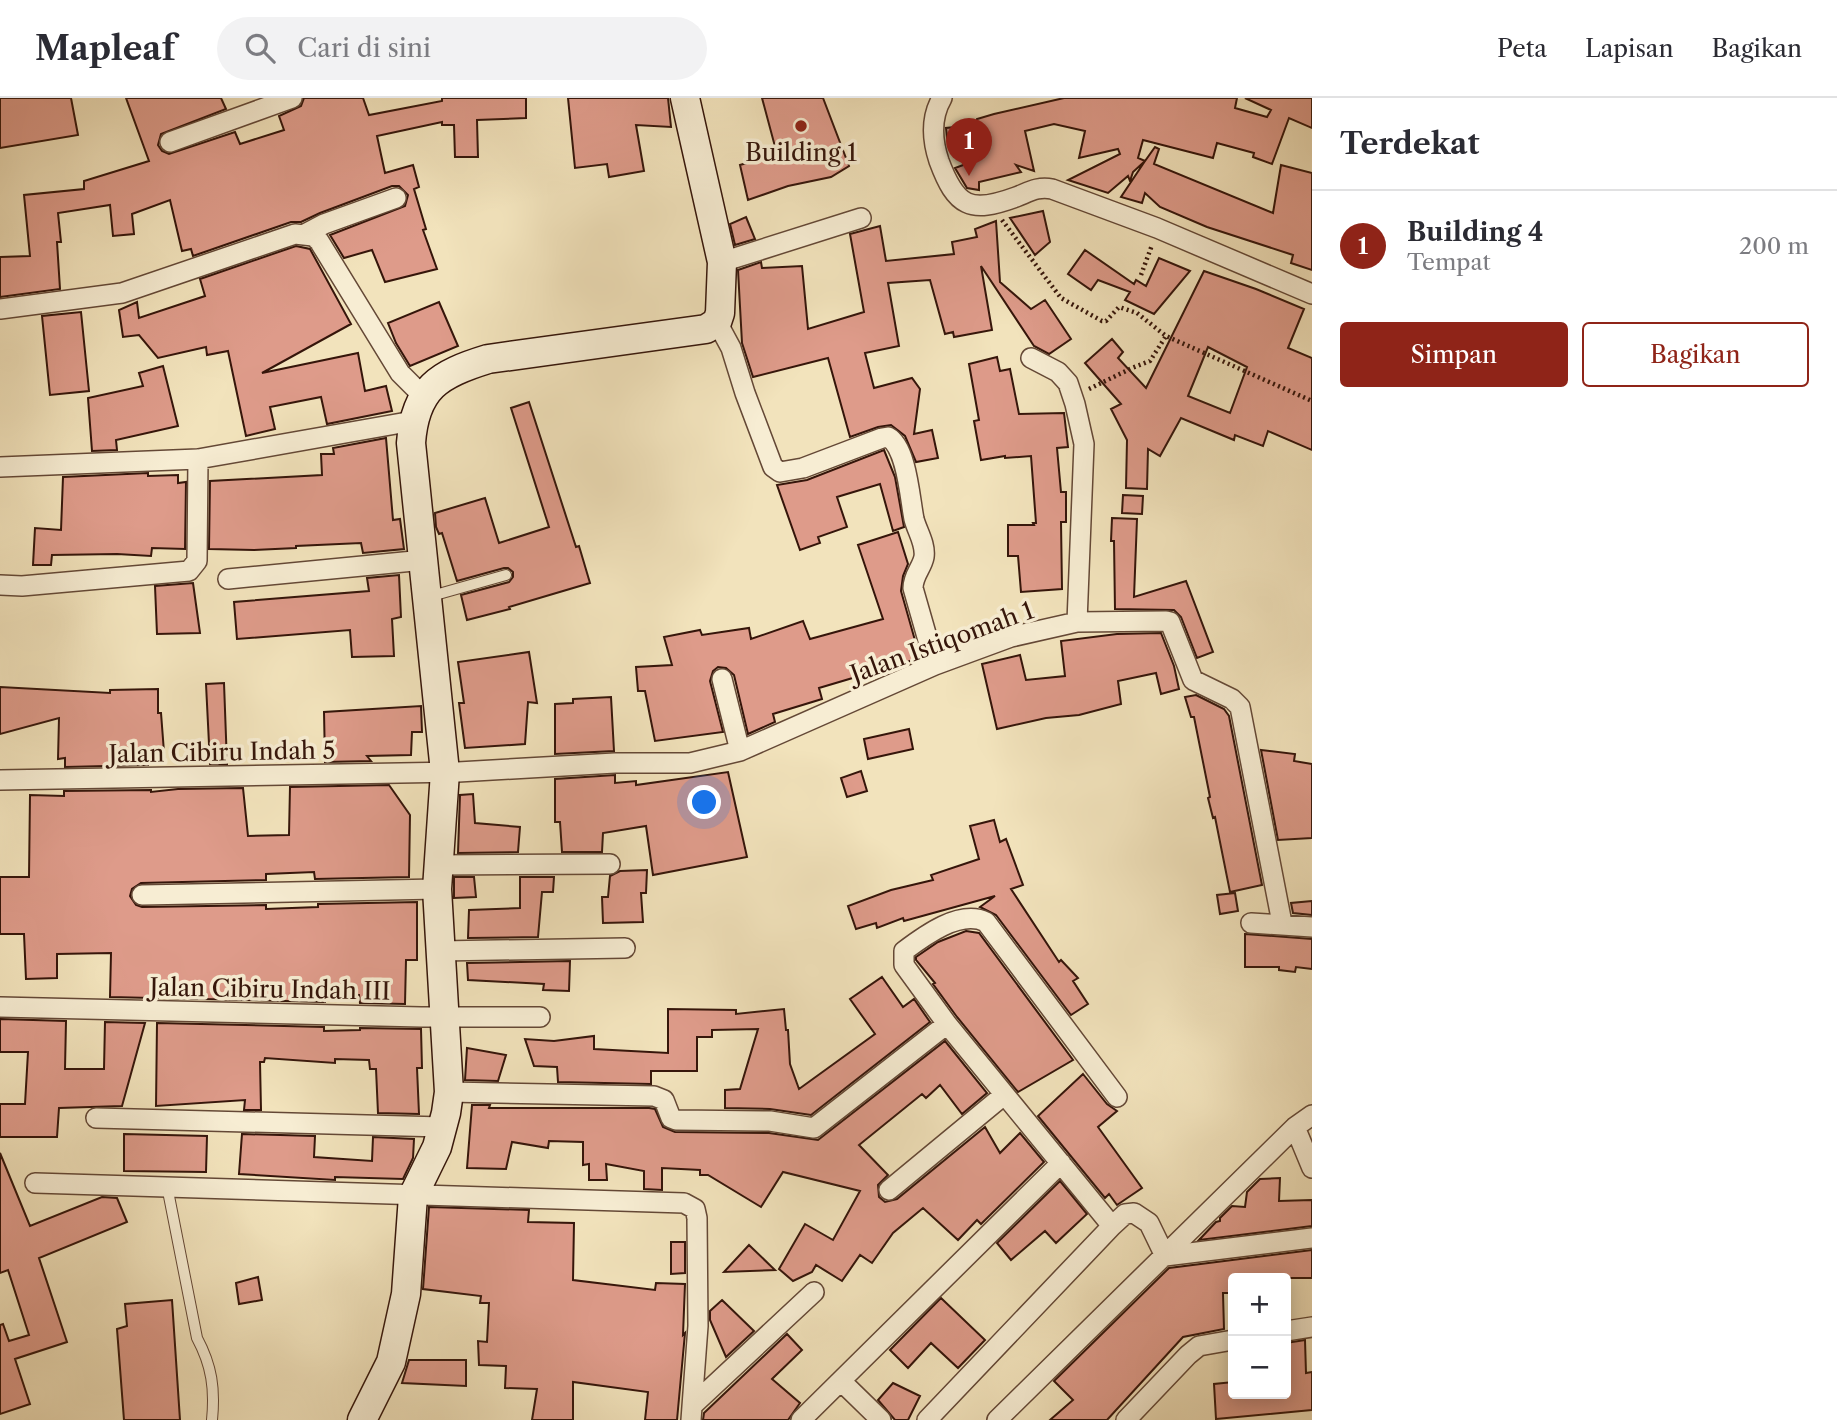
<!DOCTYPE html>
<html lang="id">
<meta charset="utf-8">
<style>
:root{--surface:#fff;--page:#f2f2f3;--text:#2b2b33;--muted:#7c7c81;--line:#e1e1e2;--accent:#8f2418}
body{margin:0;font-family:"Libre Caslon Text",serif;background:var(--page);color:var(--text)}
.controls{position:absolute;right:21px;bottom:21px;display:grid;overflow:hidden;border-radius:7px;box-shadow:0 4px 18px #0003}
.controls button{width:63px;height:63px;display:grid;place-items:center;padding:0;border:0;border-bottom:2px solid var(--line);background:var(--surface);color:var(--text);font:35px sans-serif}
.you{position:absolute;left:705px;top:705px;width:24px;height:24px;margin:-18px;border:5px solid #fff;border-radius:50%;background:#1a73e8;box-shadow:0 0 0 10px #1a73e833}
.badge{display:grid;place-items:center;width:46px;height:46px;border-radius:50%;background:var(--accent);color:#fff;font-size:23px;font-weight:700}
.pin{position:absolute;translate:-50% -58px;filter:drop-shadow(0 2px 4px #0008)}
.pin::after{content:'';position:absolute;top:37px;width:24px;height:21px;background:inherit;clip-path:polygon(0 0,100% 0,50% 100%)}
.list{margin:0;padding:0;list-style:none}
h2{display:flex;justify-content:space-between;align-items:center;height:91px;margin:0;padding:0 28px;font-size:30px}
h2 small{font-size:23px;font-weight:400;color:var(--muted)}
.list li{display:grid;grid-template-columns:46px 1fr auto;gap:21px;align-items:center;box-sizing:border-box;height:112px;padding:0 28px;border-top:2px solid var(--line)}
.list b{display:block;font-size:26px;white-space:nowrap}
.list p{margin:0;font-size:23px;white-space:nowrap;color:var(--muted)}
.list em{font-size:23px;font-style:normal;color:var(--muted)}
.actions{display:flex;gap:14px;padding:21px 28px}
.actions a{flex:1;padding:16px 0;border:2px solid var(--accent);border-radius:7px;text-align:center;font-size:24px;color:var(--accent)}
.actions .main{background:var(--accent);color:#fff}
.icon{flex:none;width:38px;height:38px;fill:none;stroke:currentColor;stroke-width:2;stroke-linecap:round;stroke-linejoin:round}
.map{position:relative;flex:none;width:1312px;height:1322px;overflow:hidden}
header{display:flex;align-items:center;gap:42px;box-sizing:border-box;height:98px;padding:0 35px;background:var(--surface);border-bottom:2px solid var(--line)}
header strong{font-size:33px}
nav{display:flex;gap:38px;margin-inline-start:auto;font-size:24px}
.search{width:490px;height:63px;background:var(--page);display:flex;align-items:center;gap:18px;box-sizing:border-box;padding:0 24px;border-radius:38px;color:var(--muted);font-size:26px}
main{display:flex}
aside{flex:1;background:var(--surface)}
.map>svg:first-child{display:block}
.building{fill:#de9b8a;stroke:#35150a;stroke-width:2;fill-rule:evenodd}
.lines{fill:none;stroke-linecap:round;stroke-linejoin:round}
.lane-casing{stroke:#644836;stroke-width:12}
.street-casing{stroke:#644836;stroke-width:22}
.secondary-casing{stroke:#35150a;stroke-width:31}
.path{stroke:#35150a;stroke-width:4.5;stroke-dasharray:2 3.5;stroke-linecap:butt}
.lane{stroke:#f7edd3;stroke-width:10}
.street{stroke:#f7edd3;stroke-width:19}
.secondary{stroke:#f7edd3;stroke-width:28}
.poi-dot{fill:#8f2418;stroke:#f7edd3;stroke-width:2.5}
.labels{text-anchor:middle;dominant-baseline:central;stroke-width:7;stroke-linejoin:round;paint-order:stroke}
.poi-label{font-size:24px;fill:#35150a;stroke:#f7edd3}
.street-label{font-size:24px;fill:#35150a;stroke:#f7edd3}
</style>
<header>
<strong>Mapleaf</strong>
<div class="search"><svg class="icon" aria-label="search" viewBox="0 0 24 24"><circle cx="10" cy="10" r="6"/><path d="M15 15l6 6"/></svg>Cari di sini</div>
<nav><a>Peta</a><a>Lapisan</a><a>Bagikan</a></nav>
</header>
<main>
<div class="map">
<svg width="1312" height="1322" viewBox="0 0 1312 1322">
<rect width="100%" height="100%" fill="#f2e3bc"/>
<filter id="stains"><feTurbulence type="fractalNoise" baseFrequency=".00286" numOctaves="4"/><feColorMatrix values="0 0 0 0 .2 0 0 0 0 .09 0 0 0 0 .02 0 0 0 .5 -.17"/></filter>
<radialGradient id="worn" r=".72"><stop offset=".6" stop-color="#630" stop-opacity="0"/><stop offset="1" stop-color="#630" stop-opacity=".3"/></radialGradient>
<path class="building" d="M0 0H71L78 37 0 50Z
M126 0H221L226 11 161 36 158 47 162 53 169 56 235 34 240 46 284 32 279 18 301 8 304 0H363L369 17 442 3V0H526V20L477 22 478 59H455L454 27H442V24L377 38 385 75 413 67 419 89 414 91 426 131 423 132 437 171 385 184 372 152 344 160 330 137 405 108 408 97 399 88H392L320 115 301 124H291L193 158 191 151 182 153 170 102 132 116 134 136 113 138 110 107 58 115 61 144H57L60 191 0 199V159L30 158 24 97 84 91V83L149 63Z
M568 0H668L671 29 636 27 644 73 609 79 607 66 575 70Z
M762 0H823L849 68 831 79 788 88 748 102 740 67 777 56Z
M1064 0H1237L1235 10 1267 19 1271 12 1245 0H1312V30L1289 20 1272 66 1253 59 1254 55 1217 45 1213 60 1143 42 1138 60 1145 63 1155 49 1159 51 1154 66 1273 115 1281 67 1312 75V172L1291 165 1293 157 1207 129 1160 109 1145 95 1142 105 1121 99 1145 63 1133 74 1130 83 1128 78 1108 95 1068 82 1120 56 1118 51 1079 60 1085 33 1054 26 1025 33 1034 73 1016 67 1021 74 979 84V92L967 90 955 70 966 66 947 40 946 30 976 27 977 21 994 16Z
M1043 113 1050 144 1035 157 1010 120Z
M746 119 755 141 735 147 730 126Z
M996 123 1000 184 1031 211 1045 202 1071 241 1049 256 1034 248 981 168 992 232 954 239 953 234 945 236 930 182 888 185 899 248 865 255 874 290 912 280 920 291 914 336 932 332 938 360 916 364 905 338 891 327 878 329 850 339 828 260 753 279 742 245 738 172 761 164 762 170 802 168 808 231 864 214 850 136 880 128 886 163 954 156 952 144 977 139 975 131Z
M296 148 310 151 351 226 262 275 358 255 365 293 386 288 392 313 327 326 321 299 270 309 275 331 246 338 228 253 207 257 206 249 158 260 139 237 123 239 119 212 137 204 139 220 205 198 200 181Z
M1085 152 1134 186 1136 182 1146 188 1159 160 1190 173 1154 216 1125 202 1130 194 1098 182 1091 192 1068 176Z
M1204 173 1256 191 1304 211 1288 250 1312 260V352L1268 333 1263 348 1235 337 1234 342 1181 320 1160 358 1148 351 1147 391 1126 390 1127 342 1111 311 1121 306 1085 265 1112 241 1123 254 1118 260 1146 290ZM1208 249 1247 269 1230 315 1188 298Z
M439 204 458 248 410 268 396 245 388 225Z
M81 214 89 293 50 297 42 218Z
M997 259 1000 273 1010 271 1019 316 1064 315 1068 349 1057 350 1061 394H1066V424H1061L1062 491 1021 494 1018 458H1008V427H1034L1033 425H1036L1031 358 1005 360V358L981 362 974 323 979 322 969 266Z
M163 268 178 328 116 342 117 352 92 353 88 300 143 288 139 275Z
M529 304 576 449 579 448 590 485 509 509 510 511 467 522 461 497 509 484 513 479V474L508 470H504L457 483 442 435 439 436 436 429 435 415 485 400 499 445 549 429 511 310Z
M386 340 393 422 400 421 404 451 363 455 361 445 296 448V450L254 452 209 451 210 383 322 377 321 356H334L333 350Z
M884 352 895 379 904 429 893 433 880 386 837 399 847 429 818 439 820 445 800 452 777 387 807 382Z
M148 375V378L178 377V385L186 384 185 451 152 450 151 458 117 456 52 457 51 467H33L35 430 61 432 63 379Z
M1123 397 1143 398 1142 416 1122 415Z
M1112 420 1137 421 1134 499 1186 483 1213 554 1197 560 1181 519 1174 512 1115 511 1114 443H1111Z
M898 434 908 466 903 478 901 493 920 560 819 590 822 601 773 616 775 624 748 636 734 577 726 570 718 569 713 573 710 583 723 634 655 643 645 593H638L636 569 672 567 664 539 700 532 702 537 749 530 751 541 803 523 810 541 883 521 858 447Z
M399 477 401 519 392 521 394 558 352 559 350 532 237 541 234 504 369 493 367 480Z
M193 485 200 535 157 536 155 488Z
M1161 535 1174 568 1179 591 1161 596 1156 575 1118 583 1121 606 1079 617 1046 620 997 631 982 566 1020 557 1026 582 1065 578 1061 543 1117 536Z
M529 554 537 605 528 604 525 646 465 650 459 605H464L458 564Z
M224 585 227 666H210L206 586Z
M0 589 110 595V592L158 591V615H161L164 654 147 655 148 667 65 669V660L58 661 59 620 0 636Z
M1196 597 1224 611 1229 618 1262 787 1230 794 1215 719 1213 720 1208 700 1210 699 1194 619H1191L1185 599Z
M611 599 614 653 555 656V606L573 605V601Z
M421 608 422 634H412L411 657 367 658 371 663 325 664 324 614Z
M909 631 913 651 868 661 864 641Z
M1261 652 1295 656 1294 663 1312 666V740L1278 742Z
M861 673 867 693 847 699 841 680Z
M728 674 747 759 653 777 646 728 603 735 602 754H562L560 724H555V681L615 677V685L636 683V687Z
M389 687 410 717 409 779 315 781 314 774 266 776V782L141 785 132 791 130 798 136 807 142 809 266 807V811L318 809V806L417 804V862H406L405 906 360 905 359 897 325 896V904L157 900V896L153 895 152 900 110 899 111 855 57 856V880L26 881 24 836H0V779H29L30 697 64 698V693L151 692V694L178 691 243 690 248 738 289 737 290 689Z
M473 696 475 725 520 729 518 754 458 755 460 697Z
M994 722 1000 744 1006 741 1023 787 1011 791 1059 864 1061 862 1078 880 1073 883 1088 906 1071 917 996 817 980 809 995 798 904 823 903 820 877 830 876 825 856 831 848 808 891 792 933 782 931 777 979 761 970 728Z
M647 772 646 795H641L643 824 603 825 602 799H608L610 778 620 773Z
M454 779H474L476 799 454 800Z
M520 779H554L553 794H542L538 839 468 840 469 812 520 810Z
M1235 795 1238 813 1220 816 1217 797Z
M1312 803V817L1293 815 1291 805Z
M966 833 979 835 1073 962 1018 994 957 919 933 886 935 885 916 862V859L938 844Z
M1245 836 1312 841V871L1296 869 1295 874 1279 872V869H1245Z
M570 863 569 893 543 892 544 886 468 882 467 865Z
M882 879 903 909 914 901 930 924 811 1017 770 1011 725 1010V992L740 991 758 931 712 932V939H697V973H651V986L558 984 557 969 534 968 525 941 554 943 594 938V951L668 955V911L736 912V916L784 911 786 932H788L790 966 799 991 875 936 850 901Z
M0 921 66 923 65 971H104L105 924 145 925 122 1008 59 1010 57 1039H0V1006H25L28 954H0Z
M157 925 324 929V933L360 932V930L421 931 422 970H417L419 1016 378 1015 376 971H370L369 962 335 961V965L265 960 264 964H260L261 1012H244L245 1002 156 1008Z
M945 943 987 995 962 1016 940 987 926 1000 922 996 859 1047 888 1077 878 1087 879 1099 885 1104 897 1101 985 1029 1000 1055 1020 1035 1044 1064 981 1126 977 1122 958 1142 923 1110 893 1135 872 1165 860 1157 842 1183 816 1167 812 1174 793 1183 779 1171 805 1126 833 1142 860 1093 783 1074 761 1109 708 1077H700V1072L662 1070V1092L644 1091V1073L606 1066 607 1082H589V1066L583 1067V1044L549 1043 548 1050 512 1044 506 1071 467 1070 472 1007H490L489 1010H649L655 1011 663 1029 675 1034 769 1035 818 1042Z
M467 950 506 957 498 983 465 982Z
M1083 976 1107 1006 1117 1013 1098 1029 1142 1090 1117 1107 1109 1096 1105 1100 1038 1018Z
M124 1036 207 1038 206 1074 124 1073Z
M242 1036 315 1038 314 1059 372 1063 373 1039 414 1041 413 1060 403 1081 335 1079V1082L239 1076Z
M0 1055 30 1128 102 1099 117 1100 127 1124 39 1160 67 1244 15 1261 30 1306 0 1316V1227L3 1226 9 1243 29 1237 8 1172 0 1175Z
M1280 1080 1279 1103 1312 1102V1128L1199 1142 1216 1124 1220 1123V1120L1232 1108 1245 1109 1247 1094 1260 1081Z
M1060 1083 1087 1116 1056 1145 1045 1133 1011 1162 997 1145Z
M429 1109 529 1112 528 1124 574 1125 573 1182 655 1192 656 1185 685 1186 683 1237 685 1235 677 1322H645L648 1294 573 1284V1322H532L537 1291 505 1290 506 1268 479 1267 478 1243 487 1244 489 1205H480L481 1198 423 1191Z
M671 1144H685V1175L671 1176Z
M749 1147 775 1172 724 1174Z
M1312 1152V1180H1233V1195H1223L1224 1231 1183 1239 1107 1322H1050L1073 1302 1054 1283 1169 1170Z
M258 1179 262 1202 239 1206 236 1185Z
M941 1200 985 1242 958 1270 931 1245 908 1270 890 1252Z
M172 1202 180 1322H124L117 1231 127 1228 125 1206Z
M722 1202 754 1233 726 1259 710 1222V1213Z
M787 1236 802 1252 772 1281 800 1305 788 1322H703L704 1315Z
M1305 1242 1306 1275 1312 1274V1312L1216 1321 1214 1286 1233 1284V1296H1286V1245Z
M409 1262H466V1288L402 1285Z
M893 1285 920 1298 908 1322H895L878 1302Z"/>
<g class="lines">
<defs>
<path id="lane" d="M428 499 506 477
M167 1088 197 1240C212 1268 215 1291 212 1322"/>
<path id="street" d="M942 0C931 19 932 42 939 63 956 109 970 116 1016 99 1029 94 1038 88 1052 91L1157 130 1312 196
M170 44 292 0
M305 136 324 126 396 100
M722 164 861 120
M0 211 122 195 295 136 313 138 319 143 400 275 423 298
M717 224 731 250 745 295 773 369 780 374 803 370 882 340 888 339C907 349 910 402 914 421 917 433 926 446 924 459 922 470 913 477 913 490L935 567
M1031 260 1058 274 1068 285 1075 306 1084 346 1077 524
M0 369 198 361 413 323
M228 481 424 462
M0 487 22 488 189 473 197 463 198 361
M722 581 740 653
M0 682 458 674 615 665H690L740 653 935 567 1011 539 1077 524 1166 523 1170 524 1193 582 1232 601 1240 609 1282 825
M438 767 610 766
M142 797 437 791
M1251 825 1312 829
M440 853 625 850
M0 909 421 919H540
M449 994 654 998 664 1002 671 1020 676 1022 770 1023 814 1030 947 926
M96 1020 442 1029
M1295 1029 1312 1070
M35 1085 684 1105 695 1111 697 1120 698 1228 691 1322
M889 1092 1004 997
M1112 1128 1125 1116 1134 1115 1149 1125 1165 1158 1312 1140
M1286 1233 1312 1229
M841 1283 881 1322
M694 1306 814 1194
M801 1322 1061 1065
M927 1322 1112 1128 947 926 904 867V853C924 838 960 811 986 824L1117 999
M997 1322 1295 1029 1312 1017
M1126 1322 1188 1257 1199 1248 1233 1242"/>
<path id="secondary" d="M362 1322 391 1264 406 1196 413 1098 437 1049 446 1015 449 994 437 791 445 674 411 345C415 290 439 276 488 261L706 231 717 224 720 215 722 164 685 0"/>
</defs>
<use href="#lane" class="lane-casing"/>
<use href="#street" class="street-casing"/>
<use href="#secondary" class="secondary-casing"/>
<path class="path" d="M1002 122 1061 200 1102 223H1106L1119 209 1137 215 1166 238 1312 303
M1141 177 1152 147
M1089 291 1132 270 1150 263 1166 238"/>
<use href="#lane" class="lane"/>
<use href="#street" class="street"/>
<use href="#secondary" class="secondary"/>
</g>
<circle class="poi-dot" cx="801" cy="28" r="7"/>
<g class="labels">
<g class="poi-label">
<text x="801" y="54">Building 1</text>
</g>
<g class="street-label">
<text transform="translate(942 544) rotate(-20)">Jalan Istiqomah 1</text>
<text transform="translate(222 654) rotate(-1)">Jalan Cibiru Indah 5</text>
<text transform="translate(270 891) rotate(1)">Jalan Cibiru Indah III</text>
</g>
</g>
<rect width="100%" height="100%" filter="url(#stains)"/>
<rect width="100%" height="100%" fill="url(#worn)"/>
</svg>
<div class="controls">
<button>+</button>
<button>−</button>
</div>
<div class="you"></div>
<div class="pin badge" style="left:969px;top:78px">1</div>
</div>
<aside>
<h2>Terdekat<small></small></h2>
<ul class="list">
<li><span class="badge">1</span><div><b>Building 4</b><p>Tempat</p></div><em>200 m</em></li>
</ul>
<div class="actions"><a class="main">Simpan</a><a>Bagikan</a></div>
</aside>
</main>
